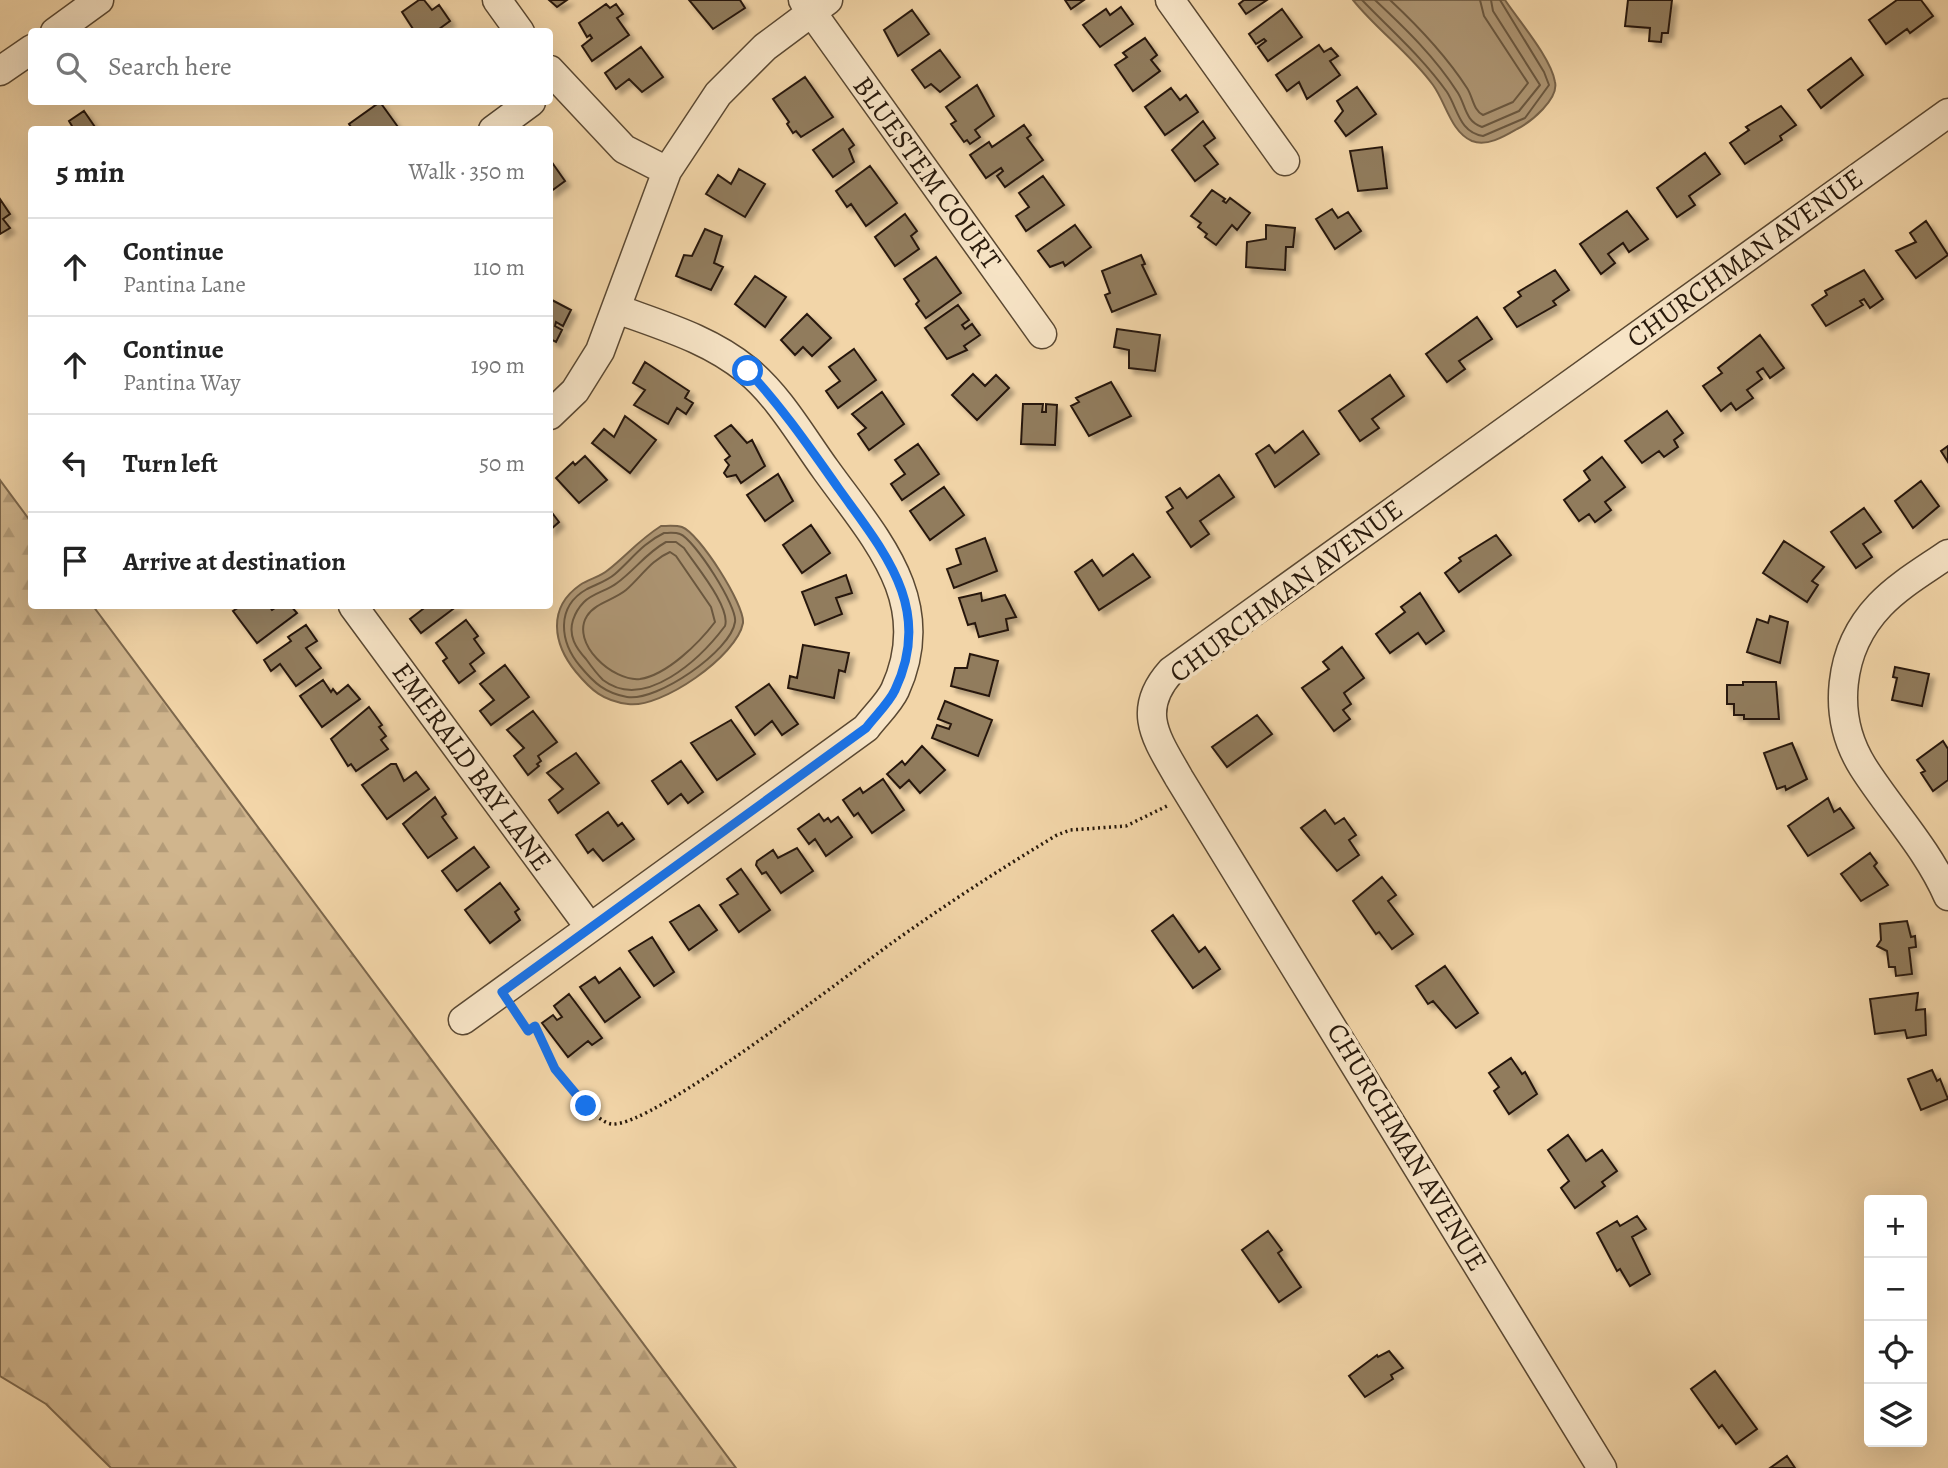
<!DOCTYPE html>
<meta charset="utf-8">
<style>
:root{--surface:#fff;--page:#f2f2f2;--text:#222;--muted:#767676;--line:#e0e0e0}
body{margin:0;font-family:Alegreya,serif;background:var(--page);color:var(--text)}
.controls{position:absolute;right:21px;bottom:21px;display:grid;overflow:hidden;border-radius:7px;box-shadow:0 7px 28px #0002}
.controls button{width:63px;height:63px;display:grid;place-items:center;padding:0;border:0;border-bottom:2px solid var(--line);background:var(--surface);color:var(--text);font:35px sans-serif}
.stop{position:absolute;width:21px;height:21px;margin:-16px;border:5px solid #1a73e8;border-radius:50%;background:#fff}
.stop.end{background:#1a73e8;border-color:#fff;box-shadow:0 2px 7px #0008}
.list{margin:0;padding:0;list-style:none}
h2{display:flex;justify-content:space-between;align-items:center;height:91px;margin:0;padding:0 28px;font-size:30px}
h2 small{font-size:23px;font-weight:400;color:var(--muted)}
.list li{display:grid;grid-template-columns:46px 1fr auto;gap:21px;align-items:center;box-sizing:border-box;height:98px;padding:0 28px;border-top:2px solid var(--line)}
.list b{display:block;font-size:26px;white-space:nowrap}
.list p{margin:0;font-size:23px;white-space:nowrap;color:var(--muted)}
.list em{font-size:23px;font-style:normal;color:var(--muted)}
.icon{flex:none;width:38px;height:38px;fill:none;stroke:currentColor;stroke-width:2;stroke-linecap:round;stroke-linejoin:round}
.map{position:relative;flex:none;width:1948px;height:1468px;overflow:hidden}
.search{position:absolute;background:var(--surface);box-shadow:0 7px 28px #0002;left:28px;top:28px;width:525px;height:77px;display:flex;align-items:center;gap:18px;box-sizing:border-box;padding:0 24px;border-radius:7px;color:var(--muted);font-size:26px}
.panel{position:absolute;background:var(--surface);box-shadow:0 7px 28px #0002;left:28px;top:126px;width:525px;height:483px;border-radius:7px}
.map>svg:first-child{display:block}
.forest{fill:url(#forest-firs);stroke:#7c674c;stroke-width:2}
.water{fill:#ad9573;stroke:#786349;stroke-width:2}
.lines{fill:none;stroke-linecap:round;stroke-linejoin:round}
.shore{stroke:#6a573f;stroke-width:2}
.building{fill:#917b5d;stroke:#28190b;stroke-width:2;filter:url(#shadow)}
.minor-casing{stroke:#5a4832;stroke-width:31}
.path{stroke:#28190b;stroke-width:3.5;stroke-dasharray:2 3.5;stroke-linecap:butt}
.minor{stroke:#f7e4c6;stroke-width:28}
.route{stroke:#1a73e8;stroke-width:9}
.labels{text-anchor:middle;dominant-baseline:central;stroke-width:7;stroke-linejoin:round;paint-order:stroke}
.street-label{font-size:28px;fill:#28190b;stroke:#f7e4c6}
</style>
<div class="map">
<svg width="1948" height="1468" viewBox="0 0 1948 1468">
<defs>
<pattern id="forest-firs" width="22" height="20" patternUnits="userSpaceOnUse" patternTransform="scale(1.75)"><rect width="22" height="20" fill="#d0b58d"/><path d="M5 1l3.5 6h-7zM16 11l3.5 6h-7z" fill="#b39b78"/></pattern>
<filter id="shadow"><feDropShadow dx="5" dy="5" stdDeviation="2" flood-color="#0004"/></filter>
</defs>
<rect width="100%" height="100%" fill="#f2d5a8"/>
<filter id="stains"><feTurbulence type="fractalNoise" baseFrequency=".00286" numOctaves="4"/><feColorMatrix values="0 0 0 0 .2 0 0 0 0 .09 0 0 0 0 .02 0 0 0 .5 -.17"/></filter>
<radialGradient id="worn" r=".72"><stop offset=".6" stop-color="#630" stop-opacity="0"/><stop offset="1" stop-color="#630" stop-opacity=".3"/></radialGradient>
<path class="forest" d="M0 480 31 522 32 606H93L736 1468H111L46 1404 0 1376Z"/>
<path class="water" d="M1353 0H1505C1519 21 1551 58 1555 82 1559 99 1531 122 1517 129 1505 136 1487 147 1472 141 1451 132 1446 103 1433 85 1410 53 1378 31 1353 0Z
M661 526C667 526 676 525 682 527 699 533 745 605 743 623 737 656 661 709 628 704 603 701 591 690 576 672 553 644 547 608 580 585 589 579 600 577 608 570 627 555 639 540 661 526Z"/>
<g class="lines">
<path class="shore" d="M1362 0C1392 31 1422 57 1447 92 1458 109 1459 132 1483 136L1525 118 1549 85 1544 72 1500 0
M1375 0C1406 29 1435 57 1458 93 1466 106 1465 121 1482 127L1519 111 1540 85 1493 11 1491 0
M1390 0C1419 27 1445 54 1467 88 1473 97 1473 110 1483 115L1513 102 1528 83 1484 16 1480 0
M664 533C668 533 675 532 680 534 694 539 738 607 735 622 731 651 657 702 627 697 605 693 594 683 580 666 560 642 555 607 587 589 597 584 607 581 615 574 632 559 643 543 664 533Z
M666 542H676L684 548C695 565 731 607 725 626 701 658 645 712 603 680 597 674 591 666 586 659 576 648 568 636 573 620 575 614 579 607 584 602 593 593 607 591 617 583 635 570 646 553 666 542Z
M670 552 676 556 711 607 715 622C699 643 667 675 640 679 613 682 570 643 587 616 595 603 614 600 626 590 641 577 651 560 670 552Z"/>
</g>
<path class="building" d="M419 0H424L432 10 439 5 450 21 435 32H415L402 12Z
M549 0H567L557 7Z
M689 0H740L745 8 713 29Z
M1065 0H1084L1071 9Z
M1244 0H1267L1246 14 1239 4Z
M1628 0H1672L1668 33H1662L1661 42 1649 41 1650 28 1625 26Z
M1897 0H1921L1933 16 1910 33 1907 29 1886 44 1869 20Z
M606 4 610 8 616 4 623 14 617 18 629 35 592 61 582 46 592 38 590 35 587 37 579 23Z
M1121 7 1133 24 1100 47 1083 25 1106 9 1110 15Z
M1282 9 1302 37 1268 61 1258 47 1266 41 1264 39 1256 44 1249 34Z
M912 10 929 34 898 56 884 30Z
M1145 38 1157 55 1151 60 1160 71 1133 91 1115 65 1127 57 1123 53Z
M1319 45 1324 52 1331 48 1338 56 1330 61 1340 75 1307 99 1299 82 1287 91 1276 75Z
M641 47 663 77 642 92 629 79 616 89 605 73Z
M940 50 960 77 940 92 931 84 925 88 912 70Z
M1851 58 1863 75 1821 108 1808 90Z
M805 77 833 117 801 137 796 131 793 133 787 124 789 122 773 99Z
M977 85 994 116 975 130 980 137 970 144 967 140 964 142 951 124 956 121 946 107Z
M1357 87 1376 114 1346 136 1335 121 1343 111 1337 101Z
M1171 88 1180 100 1186 95 1198 112 1165 135 1145 107Z
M380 102 398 127 353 130 349 124Z
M1781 106 1796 125 1780 136 1782 140 1745 164 1730 143 1749 130 1746 127Z
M84 111 97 130H68L72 126 69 121Z
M1203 121 1215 138 1204 146 1218 164 1195 181 1172 150Z
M1024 125 1031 135 1027 138 1043 160 1005 187 997 176 1003 171 1001 168 986 178 970 155 989 142 992 147Z
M843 129 854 145 849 149 854 162 833 177 813 150Z
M1382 147 1387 188 1358 191 1350 151Z
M1705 153 1720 174 1689 196 1695 205 1677 217 1657 188Z
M551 161 565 181 550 192V162Z
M870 166 897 203 866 226 851 204 847 207 836 191Z
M739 169 765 184 745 217 706 194 718 175 731 184Z
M1043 176 1064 205 1026 231 1016 216 1029 207 1019 193Z
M1212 190 1225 199 1223 201 1226 203 1230 198 1250 213 1237 230 1232 225 1216 245 1205 237 1207 234 1198 227 1201 223 1191 216Z
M0 199 10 214 3 219 10 228 0 234Z
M1332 209 1338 218 1348 212 1361 231 1335 249 1316 219Z
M1627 211 1648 239 1629 252 1623 243 1608 254 1615 263 1601 274 1580 244Z
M905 214 917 231 911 236 919 249 895 266 875 237Z
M1926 221 1948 255 1916 278 1896 251 1916 242 1910 233Z
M1075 225 1091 247 1065 266 1063 262 1050 267 1038 251Z
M1266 225 1295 228 1293 247H1286L1285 270 1246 267 1247 242 1266 239Z
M705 229 722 236 714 263 723 267 711 290 676 276 684 255 692 256Z
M1141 255 1145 264 1142 265 1156 294 1112 312 1105 295 1110 293 1102 271Z
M936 257 961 293 926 318 916 304 919 301 904 279Z
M1555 270 1569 290 1553 301 1556 305 1517 327 1504 308 1521 296 1518 292Z
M1864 270 1883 299 1870 308 1864 299 1860 301 1863 305 1826 326 1812 305 1827 295 1825 291Z
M755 276 786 297 765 327 735 304Z
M550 299 571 310 563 326 556 322 555 326 562 330 556 342 550 339Z
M958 305 969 320 962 325 965 329 972 324 980 335 964 346 967 350 947 359 925 328Z
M807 314 831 338 812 356 803 347 795 355 781 340Z
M1477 317 1492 339 1459 361 1465 369 1447 382 1426 354Z
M1117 329 1160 335 1155 371 1129 368V350L1114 347Z
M1760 335 1784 368 1770 378 1763 368 1757 372 1762 379 1747 390 1753 398 1736 410 1731 403 1721 411 1703 386 1722 373 1718 368Z
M854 349 876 380 838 408 826 391 840 381 829 367Z
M645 362 689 391 685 398 693 403 686 414 677 408 668 424 634 405 645 390 633 383Z
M973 374 985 386 996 375 1009 388 977 420 952 395Z
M1390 375 1404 396 1372 419 1379 428 1360 441 1339 411Z
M1111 382 1131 416 1089 436 1071 406 1079 402 1076 398Z
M882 392 904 424 869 450 858 434 866 428 852 414Z
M1023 404H1043L1042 412H1046V404L1057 405 1055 445 1021 444Z
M1667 411 1683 433 1674 440 1678 447 1664 457 1659 451 1642 463 1625 441Z
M625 416 656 440 630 473 592 443 604 429 614 437Z
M731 425 747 443 752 440 765 466 741 483 736 475 727 477 724 473 729 465 725 460 730 456 715 436Z
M1303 431 1319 454 1275 487 1256 454 1269 445 1275 453Z
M918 444 939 474 902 500 891 484 905 474 895 460Z
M1948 446V462L1941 451Z
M585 456 607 480 579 503 556 478 573 462 575 465Z
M1602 457 1625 487 1605 502 1611 510 1595 522 1589 514 1579 521 1564 500 1590 480 1584 471Z
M778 474 793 501 765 521 747 495Z
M1219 475 1234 497 1200 521 1209 534 1191 547 1167 512 1173 508 1166 497 1180 488 1187 498Z
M1921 481 1939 506 1913 528 1895 501Z
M944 487 964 515 930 540 910 511Z
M1864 508 1881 532 1863 544 1872 557 1856 568 1831 532Z
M550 510 559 522 550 530Z
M811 525 830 553 802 573 783 545Z
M1496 535 1511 555 1459 592 1445 573 1461 561 1459 558Z
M985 538 997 571 954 588 947 569 961 564 956 549Z
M1784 541 1824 567 1812 581 1818 585 1807 602 1763 573Z
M1133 554 1150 577 1099 610 1075 572 1092 560 1103 576Z
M846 575 852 593 836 598 842 614 815 625 802 592Z
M981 593 982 601 1005 595 1016 617 1006 619 1008 630 979 637 975 623 968 625 959 598Z
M1420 593 1444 631 1426 644 1418 633 1390 653 1376 634 1405 612 1401 607Z
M241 606H269L272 610 278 606H291L297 613 257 643 233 611Z
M420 606H457L421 633 410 619 423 609Z
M1770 616 1788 622 1780 663 1747 652 1757 619 1768 623Z
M466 620 478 636 474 639 484 653 470 664 475 671 459 683 443 661 447 658 436 643Z
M306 625 317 641 306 648 321 668 296 686 280 664 271 671 264 660 291 641 288 637Z
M803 645 849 653 845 672 839 670 834 698 788 688 790 676 797 678Z
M1342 647 1364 678 1344 693 1351 704 1343 710 1350 719 1334 731 1302 688 1329 669 1323 662Z
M970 654 998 661 989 696 951 686 955 668H967Z
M505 665 529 697 491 725 480 711 494 700 480 684Z
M1895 667 1929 674 1922 706 1892 700 1897 678 1893 677Z
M323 680 331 692 333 689 337 694 348 685 360 699 322 727 300 696Z
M1743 682H1776L1779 719H1744V715H1734V704H1727V685H1743Z
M769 684 798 724 782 735 772 721 755 735 736 707Z
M945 701 992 720 978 756 932 738 937 725 949 729 951 724 938 719Z
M369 707 382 725 379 727 386 736 381 740 388 749 356 771 351 764 348 766 331 739Z
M533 711 557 742 538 756 541 761 537 764 539 766 528 775 514 756 524 748 507 730Z
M1257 715 1272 734 1227 767 1212 747Z
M731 720 755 754 717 780 691 743Z
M1943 741 1948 749V780L1933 791 1921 773 1925 771 1917 760Z
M1792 743 1807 779 1786 790 1785 786 1777 789 1764 753Z
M922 746 945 770 920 793 909 780 900 788 887 774 902 761 905 765Z
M576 753 599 783 558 813 549 800 563 789 547 773Z
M681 761 703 792 688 803 681 794 668 804 652 781Z
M391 764H396L404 781 416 772 429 789 387 819 362 785Z
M883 779 904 810 872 833 858 813 854 816 843 800 860 788 863 793Z
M435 797 446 814 442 817 457 838 428 858 403 824Z
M1828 798 1834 812 1840 808 1854 828 1808 856 1788 826Z
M1325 810 1335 824 1344 818 1356 835 1349 840 1359 855 1337 871 1301 828Z
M608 812 618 826 622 823 634 839 603 861 593 849 588 853 576 835Z
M819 814 824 821 828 818 831 822 838 817 852 837 826 856 815 839 809 844 798 829Z
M474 847 489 867 457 891 442 871Z
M797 848 813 871 781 893 766 872 762 874 756 865 757 861 773 850 778 858Z
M1870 853 1877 863 1874 866 1888 885 1861 901 1841 874Z
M741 869 770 910 739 932 720 905 738 894 727 879Z
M1382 877 1396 895 1388 901 1413 934 1392 949 1379 932 1376 934 1353 901Z
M500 883 519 909 515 912 520 920 490 943 465 910Z
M699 905 717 930 689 950 670 922Z
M1173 915 1199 952 1205 947 1220 969 1193 988 1152 931Z
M1907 921 1911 937 1915 936 1916 947 1909 948 1912 974 1896 976 1895 967H1889L1887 951 1877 946 1881 940 1880 924Z
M652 937 674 972 654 986 629 951Z
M1445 966 1478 1013 1456 1028 1433 1001 1428 1004 1416 986Z
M620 968 640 997 605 1022 580 987 595 977 599 983Z
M1918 993 1916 1010 1925 1009 1926 1035 1907 1038 1905 1030 1875 1034 1870 999Z
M569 994 602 1038 592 1045 588 1041 568 1057 542 1023 553 1015 557 1020 562 1017 554 1006Z
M1511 1058 1522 1074 1525 1072 1537 1094 1509 1114 1494 1091 1499 1087 1489 1073Z
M1932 1070 1937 1081 1940 1079 1948 1099 1921 1110 1908 1079Z
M1568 1135 1586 1161 1602 1150 1617 1171 1602 1182 1605 1186 1575 1208 1561 1188 1569 1181 1548 1150Z
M1637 1216 1646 1229 1632 1237 1650 1274 1630 1286 1620 1269 1617 1271 1597 1233 1617 1221 1620 1226Z
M1268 1231 1282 1250 1278 1253 1301 1287 1279 1302 1242 1250Z
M1389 1351 1403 1368 1391 1375 1393 1379 1365 1397 1349 1376 1377 1355 1378 1357Z
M1715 1371 1757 1429 1736 1444 1722 1425 1719 1428 1691 1389Z
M1787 1456 1795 1468H1770Z"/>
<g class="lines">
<defs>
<path id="minor" d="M497 0 520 32
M803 0 1042 334
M1170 0 1285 161
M55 32 99 0
M550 70 624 149 667 171
M0 71 32 49
M493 130 531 102
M550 415 575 391 600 351 667 171 718 94 765 47 828 0
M1948 554C1925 570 1899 585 1880 605 1838 649 1831 716 1863 767 1891 811 1927 848 1948 896
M353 606 590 928
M463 1020 866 728C875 716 889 703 895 690 936 601 875 538 826 470 802 437 779 396 747 370 709 339 663 326 617 309
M1602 1468 1179 778C1157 739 1135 711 1171 671L1948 113"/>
</defs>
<use href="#minor" class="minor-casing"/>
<path class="path" d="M513 1010 528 1031 535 1026C542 1037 545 1048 550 1060 557 1075 595 1123 612 1124 652 1128 852 971 896 940 948 903 1002 868 1057 835L1070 830 1126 826 1169 805"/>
<use href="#minor" class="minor"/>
</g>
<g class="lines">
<path class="route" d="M586 1106 555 1069 535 1026 528 1031 502 992 866 728C875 716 889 703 895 690 934 608 884 552 839 489 810 448 782 407 748 371"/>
</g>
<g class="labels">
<g class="street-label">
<text transform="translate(927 173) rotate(54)">BLUESTEM COURT</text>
<text transform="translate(1745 258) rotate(-36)">CHURCHMAN AVENUE</text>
<text transform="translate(1286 591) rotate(-37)">CHURCHMAN AVENUE</text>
<text transform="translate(472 767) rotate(54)">EMERALD BAY LANE</text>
<text transform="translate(1407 1147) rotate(59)">CHURCHMAN AVENUE</text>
</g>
</g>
<rect width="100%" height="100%" filter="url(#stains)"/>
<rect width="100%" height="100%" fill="url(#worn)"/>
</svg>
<div class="controls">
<button>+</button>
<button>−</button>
<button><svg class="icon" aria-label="locate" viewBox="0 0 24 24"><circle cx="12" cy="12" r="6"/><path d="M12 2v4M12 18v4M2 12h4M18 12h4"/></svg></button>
<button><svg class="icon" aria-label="layers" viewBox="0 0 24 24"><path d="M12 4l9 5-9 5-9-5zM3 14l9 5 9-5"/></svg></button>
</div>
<div class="stop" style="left:748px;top:371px"></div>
<div class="stop end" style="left:586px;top:1106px"></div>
<div class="search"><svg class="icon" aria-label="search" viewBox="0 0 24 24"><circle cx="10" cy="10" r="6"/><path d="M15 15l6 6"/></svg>Search here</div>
<section class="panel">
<h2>5 min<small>Walk · 350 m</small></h2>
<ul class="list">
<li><svg class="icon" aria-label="ahead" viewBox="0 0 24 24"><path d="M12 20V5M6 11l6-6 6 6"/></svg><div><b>Continue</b><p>Pantina Lane</p></div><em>110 m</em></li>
<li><svg class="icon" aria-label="ahead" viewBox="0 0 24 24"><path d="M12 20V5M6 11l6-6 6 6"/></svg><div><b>Continue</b><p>Pantina Way</p></div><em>190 m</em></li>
<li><svg class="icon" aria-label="left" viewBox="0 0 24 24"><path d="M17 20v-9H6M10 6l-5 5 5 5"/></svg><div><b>Turn left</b></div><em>50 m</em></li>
<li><svg class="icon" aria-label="arrive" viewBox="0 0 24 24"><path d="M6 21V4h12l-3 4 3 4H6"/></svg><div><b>Arrive at destination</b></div></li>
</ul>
</section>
</div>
